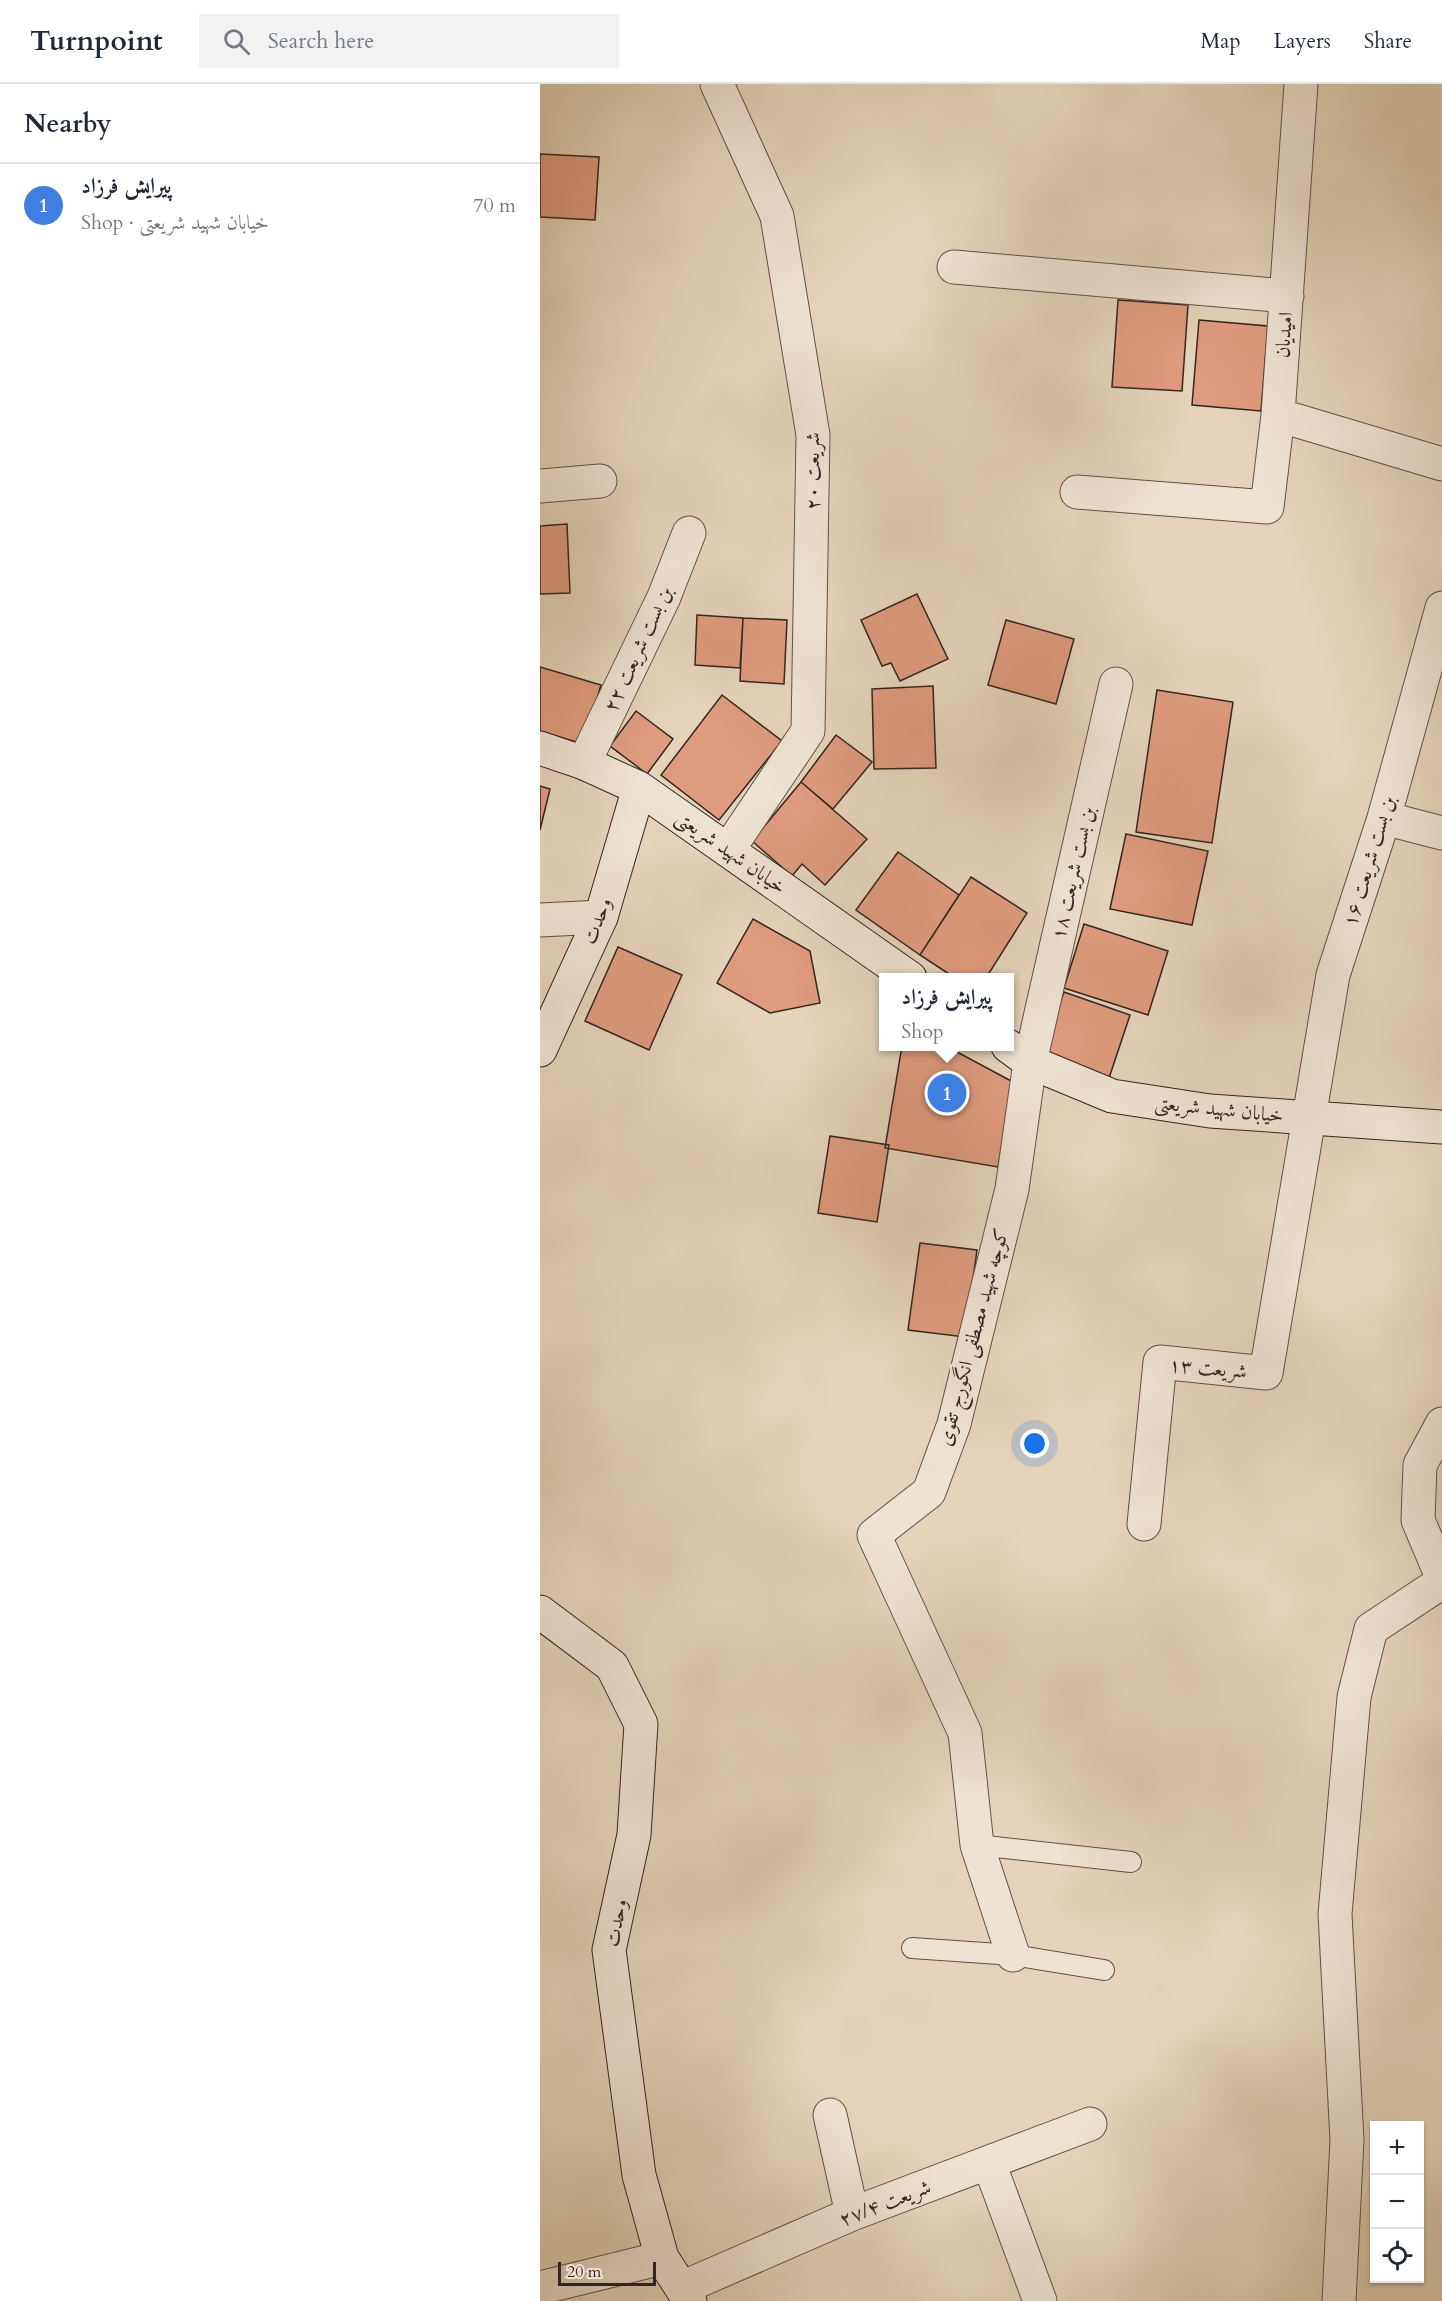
<!DOCTYPE html>
<meta charset="utf-8">
<style>
:root{--surface:#fff;--page:#f2f2f3;--text:#1f2937;--muted:#747a83;--line:#e0e1e3;--accent:#7c3aed}
body{margin:0;font-family:Cardo,Amiri,serif;background:var(--page);color:var(--text)}
.controls{position:absolute;right:18px;bottom:18px;display:grid;overflow:hidden;border-radius:0px;box-shadow:0 2px 4px #0004}
.controls button{width:54px;height:54px;display:grid;place-items:center;padding:0;border:0;border-bottom:2px solid var(--line);background:var(--surface);color:var(--text);font:30px sans-serif}
.scale{position:absolute;left:18px;bottom:15px;width:98px;box-sizing:border-box;padding-left:6px;border:3px solid #33251f;border-top:0;font-size:16px;line-height:21px;white-space:nowrap;color:#33251f;-webkit-text-stroke:4px #eee3d2;paint-order:stroke}
.you{position:absolute;left:495px;top:1360px;width:21px;height:21px;margin:-15px;border:4px solid #fff;border-radius:50%;background:#1a73e8;box-shadow:0 0 0 9px #1a73e833}
.badge{display:grid;place-items:center;width:39px;height:39px;border-radius:50%;background:var(--accent);color:#fff;font-size:20px;font-weight:700}
.pin{position:absolute;translate:-50% -50%;border:3px solid #fff;box-shadow:0 2px 6px #0006}
.popup{position:absolute;left:339px;top:889px;width:135px;height:78px;box-sizing:border-box;display:grid;place-content:center;border-radius:0px;background:var(--surface);filter:drop-shadow(0 2px 4px #0005);font-size:20px;white-space:nowrap;color:var(--muted)}
.popup b{font-size:22px;color:var(--text)}
.popup::after{content:'';position:absolute;left:50%;top:100%;margin-left:-12px;border:12px solid transparent;border-top-color:var(--surface)}
.list{margin:0;padding:0;list-style:none}
h2{display:flex;justify-content:space-between;align-items:center;height:78px;margin:0;padding:0 24px;font-size:26px}
h2 small{font-size:20px;font-weight:400;color:var(--muted)}
.list li{display:grid;grid-template-columns:39px 1fr auto;gap:18px;align-items:center;box-sizing:border-box;height:84px;padding:0 24px;border-top:2px solid var(--line)}
.list b{display:block;font-size:22px;white-space:nowrap}
.list p{margin:0;font-size:20px;white-space:nowrap;color:var(--muted)}
.list em{font-size:20px;font-style:normal;color:var(--muted)}
.icon{flex:none;width:33px;height:33px;fill:none;stroke:currentColor;stroke-width:2;stroke-linecap:round;stroke-linejoin:round}
.map{position:relative;flex:none;width:902px;height:2217px;overflow:hidden}
header{display:flex;align-items:center;gap:36px;box-sizing:border-box;height:84px;padding:0 30px;background:var(--surface);border-bottom:2px solid var(--line)}
header strong{font-size:28px}
nav{display:flex;gap:33px;margin-inline-start:auto;font-size:21px}
.search{width:420px;height:54px;background:var(--page);display:flex;align-items:center;gap:15px;box-sizing:border-box;padding:0 21px;border-radius:0px;color:var(--muted);font-size:22px}
main{display:flex}
aside{flex:1;background:var(--surface)}
.map>svg:first-child{display:block}
.building{fill:#df9b7f;stroke:#33251f;stroke-width:1.5}
.lines{fill:none;stroke-linecap:round;stroke-linejoin:round}
.lane-casing{stroke:#605146;stroke-width:22}
.street-casing{stroke:#605146;stroke-width:35}
.secondary-casing{stroke:#33251f;stroke-width:35}
.lane{stroke:#eee3d2;stroke-width:20}
.street{stroke:#eee3d2;stroke-width:33}
.secondary{stroke:#eee3d2;stroke-width:33}
.labels{text-anchor:middle;dominant-baseline:central;stroke-width:5;stroke-linejoin:round;paint-order:stroke}
.street-label{font-size:20px;fill:#33251f;stroke:#eee3d2}
</style>
<header>
<strong>Turnpoint</strong>
<div class="search"><svg class="icon" aria-label="search" viewBox="0 0 24 24"><circle cx="10" cy="10" r="6"/><path d="M15 15l6 6"/></svg>Search here</div>
<nav><a>Map</a><a>Layers</a><a>Share</a></nav>
</header>
<main>
<aside>
<h2>Nearby<small></small></h2>
<ul class="list">
<li><span class="badge" style="background:#3f7fe0">1</span><div><b>پیرایش فرزاد</b><p>Shop · خیابان شهید شریعتی</p></div><em>70 m</em></li>
</ul>
</aside>
<div class="map">
<svg width="902" height="2217" viewBox="0 0 902 2217">
<rect width="100%" height="100%" fill="#e5d4ba"/>
<filter id="stains"><feTurbulence type="fractalNoise" baseFrequency=".00333" numOctaves="4"/><feColorMatrix values="0 0 0 0 .2 0 0 0 0 .09 0 0 0 0 .02 0 0 0 .5 -.17"/></filter>
<radialGradient id="worn" r=".72"><stop offset=".6" stop-color="#630" stop-opacity="0"/><stop offset="1" stop-color="#630" stop-opacity=".3"/></radialGradient>
<path class="building" d="M0 70 59 73 55 136 0 133Z
M578 216 648 221 642 307 572 303Z
M659 236 728 242 721 327 652 321Z
M27 440 30 509 0 510V442Z
M377 510 408 575 360 597 351 579 342 582 321 536Z
M157 531 203 534 200 584 155 581Z
M203 534 247 536 244 600 200 597Z
M466 536 534 555 516 620 448 601Z
M0 583 61 601 43 660 0 647Z
M393 602 396 684 334 685 332 605Z
M617 606 693 618 672 759 596 748Z
M182 611 242 657 179 736 121 691Z
M96 627 133 655 107 690 70 662Z
M296 651 332 678 293 725 261 698Z
M261 698 327 755 285 801 262 780 252 792 212 757Z
M0 702 10 705 0 746Z
M586 750 668 767 652 841 570 825Z
M358 768 419 811 380 871 316 826Z
M431 793 487 829 446 894H415L380 871Z
M213 835 270 867 280 919 230 929 177 899Z
M544 840 628 867 608 931 524 904Z
M78 863 142 891 109 966 45 937Z
M524 908 590 931 569 994 502 970Z
M362 962H406L473 998 458 1083 345 1064Z
M290 1052 349 1061 337 1138 278 1129Z
M380 1159 437 1166 425 1253 368 1246Z"/>
<g class="lines">
<defs>
<path id="lane" d="M437 1761 591 1778
M372 1864 473 1871 564 1886"/>
<path id="street" d="M177 0 237 132 273 351 268 647 188 766
M761 0 738 331 902 380
M414 183 747 212
M0 402 60 397
M537 408 727 423 738 331
M44 679 124 513 149 449
M844 734 902 749
M0 836 61 833
M902 1340 880 1381 878 1436 902 1493
M604 1440 620 1278 726 1289 793 891 844 734 902 524
M473 1871 437 1761 425 1649 334 1451 389 1408 414 1340 472 1105 490 978 576 600
M290 2031 312 2130
M449 2079 500 2217
M0 2204 122 2174
M142 2204 312 2130 550 2040
M799 2217 807 2056 795 1830 814 1613 831 1545 902 1498"/>
<path id="secondary" d="M0 664 44 679 99 704 370 894
M468 962 490 978 572 1012 670 1027 902 1043
M0 966 61 833 99 704
M0 1528 72 1582 101 1640 94 1751 69 1866 99 2091 122 2174 150 2217"/>
</defs>
<use href="#lane" class="lane-casing"/>
<use href="#street" class="street-casing"/>
<use href="#secondary" class="secondary-casing"/>
<use href="#lane" class="lane"/>
<use href="#street" class="street"/>
<use href="#secondary" class="secondary"/>
</g>
<g class="labels">
<g class="street-label">
<text transform="translate(744 251) rotate(-85)">امیدیان</text>
<text transform="translate(272 387) rotate(-90)">شریعت ۲۰</text>
<text transform="translate(98 565) rotate(-65)">بن بست شریعت ۲۲</text>
<text transform="translate(191 768) rotate(35)">خیابان شهید شریعتی</text>
<text transform="translate(829 777) rotate(-73)">بن بست شریعت ۱۶</text>
<text transform="translate(533 789) rotate(-77)">بن بست شریعت ۱۸</text>
<text transform="translate(57 837) rotate(-69)">وحدت</text>
<text transform="translate(679 1025) rotate(6)">خیابان شهید شریعتی</text>
<text transform="translate(433 1253) rotate(-75)">کوچه شهید مصطفی انگورج تقوی</text>
<text transform="translate(668 1284) rotate(5)">شریعت ۱۳</text>
<text transform="translate(76 1839) rotate(-80)">وحدت</text>
<text transform="translate(345 2119) rotate(-21)">شریعت ۲۷/۴</text>
</g>
</g>
<rect width="100%" height="100%" filter="url(#stains)"/>
<rect width="100%" height="100%" fill="url(#worn)"/>
</svg>
<div class="controls">
<button>+</button>
<button>−</button>
<button><svg class="icon" aria-label="locate" viewBox="0 0 24 24"><circle cx="12" cy="12" r="6"/><path d="M12 2v4M12 18v4M2 12h4M18 12h4"/></svg></button>
</div>
<div class="scale">20 m</div>
<div class="you"></div>
<div class="pin badge" style="left:407px;top:1009px;background:#3f7fe0">1</div>
<div class="popup"><b>پیرایش فرزاد</b>Shop</div>
</div>
</main>
